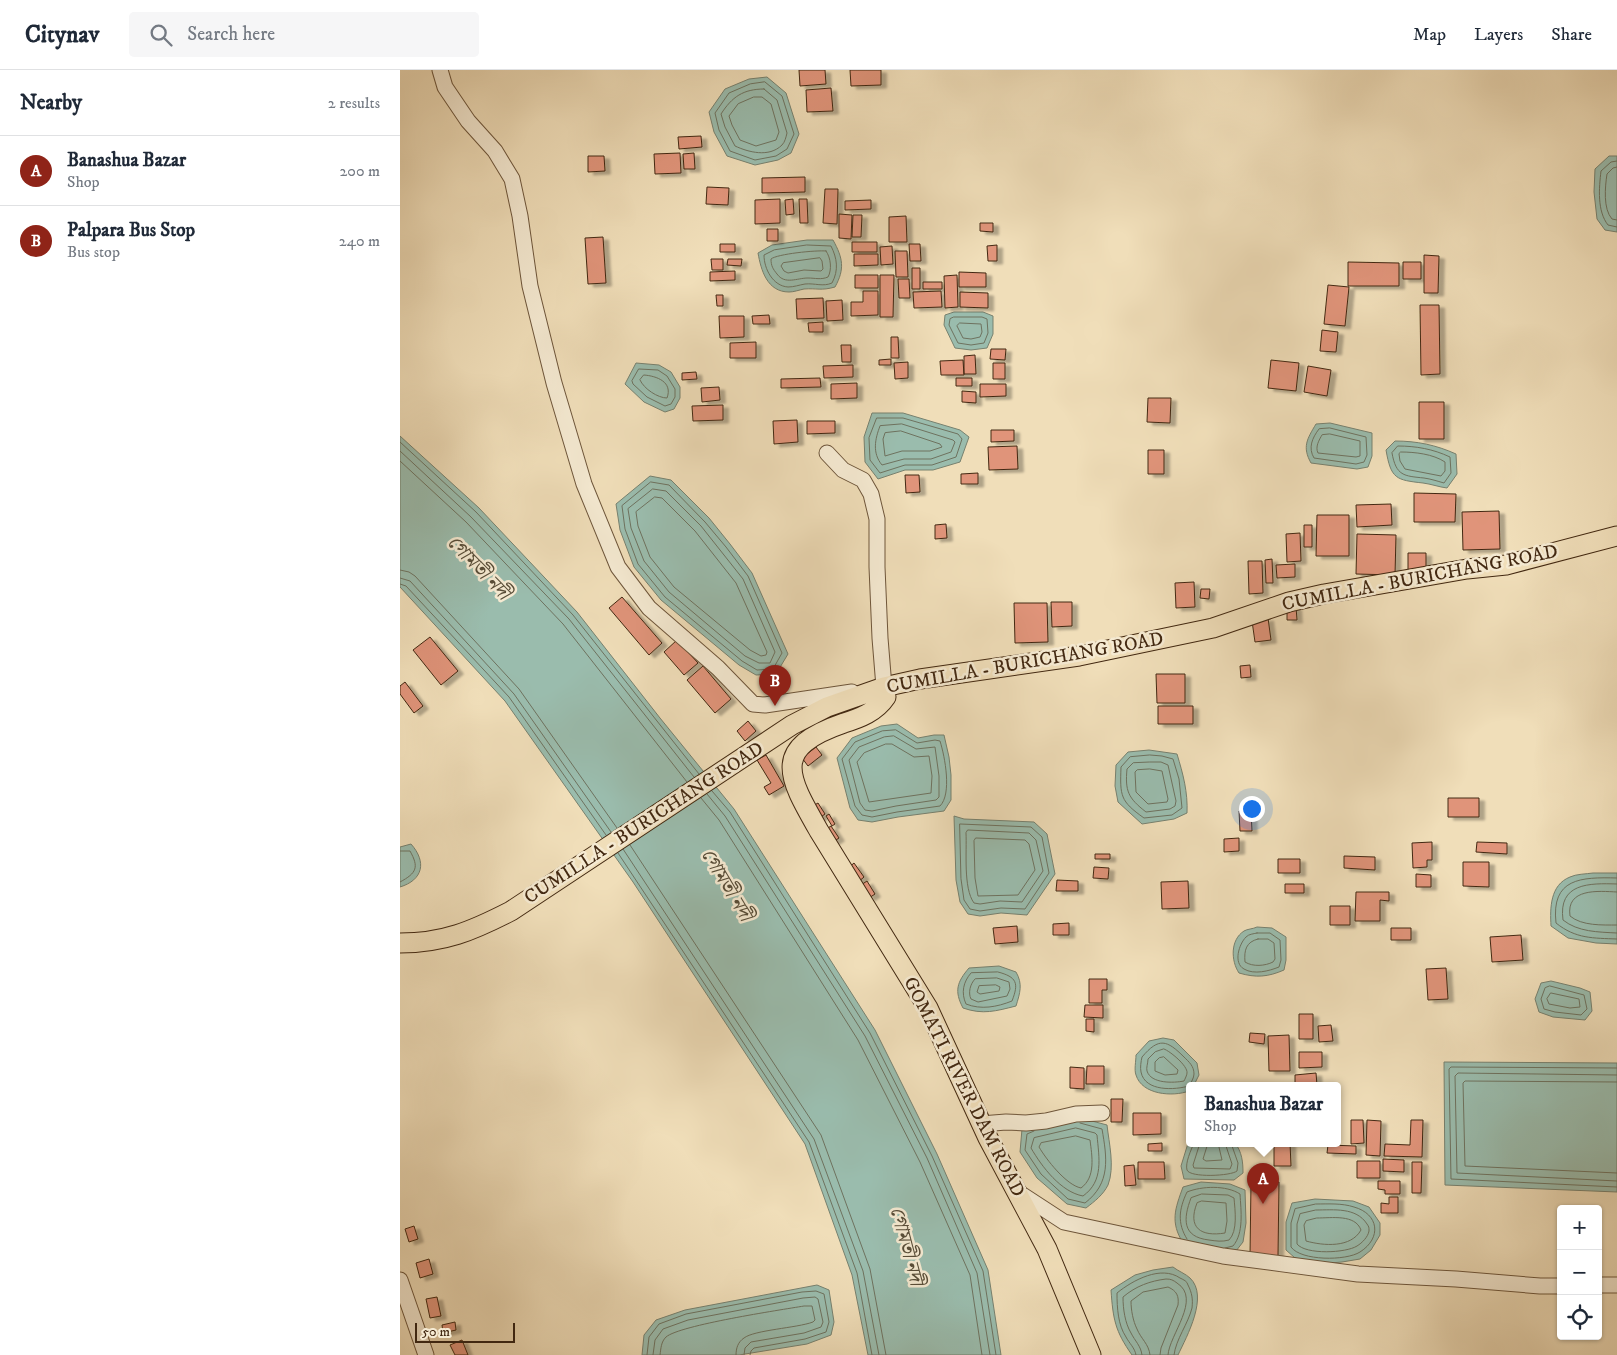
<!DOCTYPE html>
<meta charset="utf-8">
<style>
:root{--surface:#fff;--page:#f6f6f7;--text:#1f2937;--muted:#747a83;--line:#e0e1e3;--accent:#8f2418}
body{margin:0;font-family:"IM FELL DW Pica","Noto Serif Bengali",serif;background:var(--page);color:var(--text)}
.controls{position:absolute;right:15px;bottom:15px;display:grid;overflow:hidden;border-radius:5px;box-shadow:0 1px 4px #0004}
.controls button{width:45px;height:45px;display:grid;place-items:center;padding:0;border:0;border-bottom:1px solid var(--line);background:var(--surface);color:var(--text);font:25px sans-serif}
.scale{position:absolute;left:15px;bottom:12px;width:100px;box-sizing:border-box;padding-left:5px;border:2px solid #422811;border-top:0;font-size:14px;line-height:18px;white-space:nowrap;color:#422811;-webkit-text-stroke:4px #f5ead2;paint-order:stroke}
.you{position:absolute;left:851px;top:738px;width:18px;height:18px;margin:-12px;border:4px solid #fff;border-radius:50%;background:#1a73e8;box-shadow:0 0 0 8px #1a73e833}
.badge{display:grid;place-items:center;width:32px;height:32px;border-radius:50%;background:var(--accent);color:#fff;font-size:16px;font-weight:700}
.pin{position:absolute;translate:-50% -41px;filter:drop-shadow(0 1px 2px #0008)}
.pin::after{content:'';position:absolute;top:26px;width:18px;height:15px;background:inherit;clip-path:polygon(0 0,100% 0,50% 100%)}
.popup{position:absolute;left:786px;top:1012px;width:155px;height:65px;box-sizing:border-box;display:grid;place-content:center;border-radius:5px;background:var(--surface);filter:drop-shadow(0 1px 4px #0005);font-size:16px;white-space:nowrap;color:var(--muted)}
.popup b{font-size:19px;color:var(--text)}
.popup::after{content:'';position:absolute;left:50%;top:100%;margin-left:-10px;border:10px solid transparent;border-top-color:var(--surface)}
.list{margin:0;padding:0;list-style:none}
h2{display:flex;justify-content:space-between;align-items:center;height:65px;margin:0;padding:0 20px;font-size:21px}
h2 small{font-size:16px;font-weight:400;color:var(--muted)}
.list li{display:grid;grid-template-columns:32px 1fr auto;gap:15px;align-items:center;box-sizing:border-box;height:70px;padding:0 20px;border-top:1px solid var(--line)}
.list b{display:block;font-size:19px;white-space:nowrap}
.list p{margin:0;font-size:16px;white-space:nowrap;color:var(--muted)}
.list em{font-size:16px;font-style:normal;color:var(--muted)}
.icon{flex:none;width:28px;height:28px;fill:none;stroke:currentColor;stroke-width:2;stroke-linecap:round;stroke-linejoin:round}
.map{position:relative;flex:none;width:1217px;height:1285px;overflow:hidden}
header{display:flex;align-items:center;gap:30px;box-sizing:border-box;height:70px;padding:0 25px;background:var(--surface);border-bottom:1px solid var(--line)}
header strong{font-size:24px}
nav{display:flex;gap:28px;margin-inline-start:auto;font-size:18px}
.search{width:350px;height:45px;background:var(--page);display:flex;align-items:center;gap:12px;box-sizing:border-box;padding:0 18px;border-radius:5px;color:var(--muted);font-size:19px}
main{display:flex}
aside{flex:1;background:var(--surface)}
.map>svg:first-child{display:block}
.water{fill:#9abcad;stroke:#77816f}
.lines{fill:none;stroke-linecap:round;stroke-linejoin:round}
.shore{stroke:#6e725f;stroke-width:1}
.building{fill:#e0947a;stroke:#422811;filter:url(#shadow)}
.minor-casing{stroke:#6e563b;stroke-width:17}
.major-casing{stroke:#422811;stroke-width:21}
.minor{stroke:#f5ead2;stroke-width:15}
.major{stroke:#f0deb9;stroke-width:19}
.labels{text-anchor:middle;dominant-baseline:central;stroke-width:5;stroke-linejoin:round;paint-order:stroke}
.street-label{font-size:19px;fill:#422811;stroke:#f5ead2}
.water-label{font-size:20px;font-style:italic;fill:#584d38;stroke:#f5ead2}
</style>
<header>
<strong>Citynav</strong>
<div class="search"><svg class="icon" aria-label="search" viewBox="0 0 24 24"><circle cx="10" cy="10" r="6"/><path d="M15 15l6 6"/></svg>Search here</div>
<nav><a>Map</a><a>Layers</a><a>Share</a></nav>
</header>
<main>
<aside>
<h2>Nearby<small>2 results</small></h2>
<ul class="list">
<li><span class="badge">A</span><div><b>Banashua Bazar</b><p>Shop</p></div><em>200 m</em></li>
<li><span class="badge">B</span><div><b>Palpara Bus Stop</b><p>Bus stop</p></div><em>240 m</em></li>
</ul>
</aside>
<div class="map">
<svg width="1217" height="1285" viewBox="0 0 1217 1285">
<defs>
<filter id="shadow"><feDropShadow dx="5.5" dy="3" stdDeviation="1" flood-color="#0004"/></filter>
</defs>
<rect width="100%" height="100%" fill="#f0deb9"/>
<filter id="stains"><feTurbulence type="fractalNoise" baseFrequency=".004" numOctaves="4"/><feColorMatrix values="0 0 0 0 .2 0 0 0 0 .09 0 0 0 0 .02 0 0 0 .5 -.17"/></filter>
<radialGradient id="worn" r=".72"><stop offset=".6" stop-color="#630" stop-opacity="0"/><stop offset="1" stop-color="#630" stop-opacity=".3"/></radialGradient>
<path class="water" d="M367 7 386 23 399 64 391 83 378 90 355 95 327 86 314 62 309 42 325 19 349 9Z
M1209 86H1217V162L1205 160 1197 149 1194 122 1195 99Z
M407 170H433C443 188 445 199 435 217 421 221 417 218 404 219 399 220 394 222 389 222 367 222 361 200 358 183L372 175Z
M554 242H583L593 246V264L587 278 571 280 555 278 544 255 545 245Z
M236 293 259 295 271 302 280 317V328L274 339 265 342 244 332 225 314Z
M472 343H503L560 360 569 367 560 392 533 400H505L478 409 465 392 464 367Z
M930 353 972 363V386L968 397 957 399 911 393C902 377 907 369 916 354Z
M0 366 79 438 177 542 260 648 334 739 475 960 537 1084 588 1200 601 1285H468L452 1205 405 1074 233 812 105 631 0 517Z
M995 371C1017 371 1036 375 1056 384L1057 404 1047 418C1039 417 1031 414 1023 413 996 410 991 409 986 380Z
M250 406 271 410 309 448 330 474 352 503 388 584 376 604 356 605 339 595 261 530 234 497 220 460 216 434Z
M497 654 518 668 534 665H544L549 687 551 705V730L544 741 498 747 472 752 458 750 450 738 437 688 452 668 481 656Z
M749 680 777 684C783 704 788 722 787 743L774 749 742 754 718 732 715 716 716 695 728 682Z
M554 746 564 749 634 752 647 764 655 804 627 845 601 843 580 846 568 844 560 832 556 810Z
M11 774C27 792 23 810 0 817V777Z
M1193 803H1217V874L1196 873 1168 868 1151 856C1150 838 1150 815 1170 807 1176 804 1186 804 1193 803Z
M857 857 872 858 886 867V890L884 900C868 907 856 908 839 903 831 891 830 870 844 861 847 859 853 859 857 857Z
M599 896 616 902C623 914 620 923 616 936 596 941 583 945 563 938 554 921 557 912 569 898Z
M1151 911 1180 918 1190 922 1192 941 1185 950 1153 947 1139 942 1135 929 1141 913Z
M763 968 774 970 797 993 799 1005 794 1015H789V1021C773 1027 742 1025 736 1005 734 1000 736 991 736 985L749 971Z
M1044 992 1217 993V1122L1045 1115Z
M677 1047 707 1055C709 1073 715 1097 708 1115 703 1125 695 1131 686 1138L667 1134 637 1108 620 1082 622 1059Z
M789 1070V1073H835C842 1082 843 1092 843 1103L834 1110 784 1109 781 1096Z
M801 1112 830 1114 845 1120 846 1153 843 1172 836 1181 783 1173C770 1152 775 1139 783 1117Z
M915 1129 953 1131 969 1137 980 1153V1165L971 1180 960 1189 942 1192 919 1194 895 1188 886 1180V1152L892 1133Z
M773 1197C778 1201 786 1204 790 1208 809 1226 787 1266 778 1285H732C715 1261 713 1249 711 1220L735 1205 753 1200Z
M417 1215 429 1220 434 1252 431 1265 407 1274 339 1285H242L244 1265 256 1250 285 1240Z"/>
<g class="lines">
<path class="shore" d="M365 12 382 26 394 64 387 79 376 86 355 90 330 81 319 60 315 43 329 23 350 14Z
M364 19 377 30 387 63C386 67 385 72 382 75 369 88 348 82 335 76L325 57 321 44C332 27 343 19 364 19Z
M354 27H362L371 34 379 62 376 70 356 76 340 70 332 55 329 46 338 34Z
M1217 91 1211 92 1201 101C1199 118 1197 141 1208 155L1217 157
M1217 97 1213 98 1207 104C1205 117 1203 139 1212 149L1217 150
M407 175 431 176C437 188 439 200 432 213 423 217 415 213 405 214 399 215 394 217 388 217 373 216 364 199 364 185L374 180Z
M426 181C431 188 432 200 428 207 421 210 415 208 408 208 397 208 385 215 377 204 373 199 371 196 371 189 377 184 416 180 426 181Z
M420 188 422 191 423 199 421 201 404 200 388 203 384 201 381 196 383 193Z
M554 247H582L587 249 588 263 584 273 571 275 558 273 549 255 550 249Z
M560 253 581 254 582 262 580 267 571 269 563 268 557 256Z
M239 299 258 300 267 306 275 319V327L271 334 265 336 247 327 233 314 232 311Z
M244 305C257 306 273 312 267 328 258 328 244 319 240 310Z
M477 348H503L558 364 562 369 556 387 532 395H505L480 403 470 390 469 368Z
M502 354 553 370 555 372 551 382 531 389H504L482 395C472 383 475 369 480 356Z
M930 358 966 367 967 385 964 392 956 394 914 388C908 378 912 368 919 359Z
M501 361 540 374 542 377 530 381H502L485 386 483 369 485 363Z
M930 364 960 371V386L956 387 918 383C915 377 919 370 922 365Z
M0 372 76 442 173 545 299 704
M998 376C1016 376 1033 379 1050 387L1051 403 1044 413C1037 411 1031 409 1024 408 1004 406 996 406 992 383Z
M0 381 71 447 169 549 294 707
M1001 382C1015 382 1033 384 1045 392V401L1041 406 1005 399 1000 391 999 384Z
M0 391 66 452 163 554 287 712
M251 412 269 415 305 452 326 477 348 506 382 583 373 599 357 600 342 591 265 527 238 494 225 459 222 436Z
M253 419 266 421 301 456 343 509 375 582 370 593H359L345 586 269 522 244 491 231 458 228 439Z
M255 427 262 428 295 461 336 513 367 582 366 585 361 586 350 580 274 517 250 487 238 456 236 442Z
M0 500 9 502 15 506 119 619 217 758
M0 508 10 511 114 624 211 762
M0 514 6 516 109 627 206 765
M496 660 517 673 535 670 540 671C545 687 552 724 540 736L497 742 472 747 462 745 455 736 442 689 455 672 482 661Z
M494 666 516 679 535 677 539 706V727L536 730 496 736 472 741 465 740 460 733 449 690 459 677 484 667Z
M486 674H492L514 687 529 686 532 706 531 723 469 732 457 692 464 683Z
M750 685 762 686 773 689 779 709 782 738 772 745 744 748C720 731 720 726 721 697L730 687Z
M750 692H761L768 695 776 731 775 736 770 739 746 742C728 728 725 721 727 699L733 693Z
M750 699 762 701 768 729 767 732 748 734 736 722 735 702 737 700Z
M312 721 330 742 470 963 532 1086 583 1201 596 1285
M307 724 325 746 465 966 527 1088 577 1203 590 1285
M301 728 319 750 458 970 520 1092 570 1205 582 1285
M560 754 631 757 642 767 649 803 625 839 601 838 580 841 570 839 564 830 561 809Z
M568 760 629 763 636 770 643 801 622 832 600 831 580 834 574 833C563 818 567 781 566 763Z
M576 768 625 770 629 774 635 800 618 825 578 826 575 808 574 771Z
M230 775 421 1065 470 1199 486 1285
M223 779 414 1069 463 1201 479 1285
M0 781H10C19 797 17 803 0 812
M218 783 409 1072 457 1203 472 1285
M1217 808C1181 807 1151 808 1156 853 1176 869 1193 868 1217 869
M1217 814C1189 813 1158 813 1163 850 1178 862 1198 862 1217 863
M1217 822C1198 821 1166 818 1170 846 1182 856 1202 855 1217 855
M857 863H870L880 870 881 890 879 897C869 901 854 905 844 899 833 893 839 874 846 867 849 864 853 864 857 863Z
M858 869H868L874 873 875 889 873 892C865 896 853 897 845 892 844 880 846 872 858 869Z
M598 902C617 907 619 913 612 931 597 937 581 940 566 934 561 923 563 912 571 903Z
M597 908 609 912 610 919 607 926 578 932 571 929C568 923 570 914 575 909Z
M596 915 600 917 599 921 580 924 577 922 579 916Z
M1150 916 1184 925 1187 939 1181 945 1155 942 1144 939 1141 929 1145 918Z
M1151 923 1179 929 1180 937 1170 938 1149 934 1147 929Z
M764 979C770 981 788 996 787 1003 787 1005 785 1009 784 1011 774 1013 751 1014 747 1001 746 998 748 993 748 989L755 982Z
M764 987 778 1000 777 1004 765 1005 755 1001V992L759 988Z
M1217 998 1051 997 1049 999 1051 1109 1217 1117
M1217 1005 1058 1003 1055 1006 1057 1103 1217 1111
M1217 1012 1065 1011 1063 1013 1065 1096 1217 1103
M789 1016C775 1020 745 1022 741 1002 740 998 741 991 742 987 759 967 767 970 784 987 789 992 794 996 794 1004 794 1008 791 1012 790 1015
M676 1058 695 1063 697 1065C699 1088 704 1111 683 1126 661 1122 642 1097 631 1078L634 1068Z
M634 1061 627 1064 625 1080 641 1104 668 1129 685 1133C711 1113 707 1088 702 1059L680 1053
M676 1066 690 1070C692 1086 696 1107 681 1118 666 1115 646 1089 639 1077L641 1073Z
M794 1073C791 1080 785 1093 787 1100 790 1108 831 1106 837 1101L838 1093 831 1073
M800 1073 793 1095 794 1098 830 1099 832 1094 825 1073
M808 1073 803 1089 806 1091 822 1090 818 1073
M802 1124 828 1125 834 1128C835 1140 838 1161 829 1170 822 1172 816 1171 809 1170 782 1167 783 1149 791 1128Z
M802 1131 826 1133 827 1151 825 1163C801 1167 787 1158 797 1133Z
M916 1134C928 1134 942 1133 954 1137 979 1144 982 1168 960 1182 946 1191 901 1191 891 1177V1153L895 1139Z
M916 1140C934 1140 956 1137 967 1154 969 1157 969 1157 969 1161 968 1167 962 1173 957 1176 946 1183 906 1185 897 1174V1154L900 1144Z
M917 1148C932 1148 955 1144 961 1160 951 1178 924 1176 906 1171L904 1155 906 1151Z
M787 1169C777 1153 779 1139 787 1122 802 1116 826 1115 840 1124 841 1141 844 1163 833 1176L825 1178
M247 1285 249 1267 259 1254 286 1244 402 1222 416 1221 424 1224 429 1252 426 1262 405 1269 354 1278 351 1281 350 1285
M253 1285 255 1270 263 1259 288 1250 403 1228 415 1227 418 1229 423 1252 421 1257 404 1263 351 1272 345 1278 344 1285
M260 1285C261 1278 261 1272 266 1267 280 1255 380 1240 404 1236H412L415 1250 413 1252C397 1258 354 1260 344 1268 338 1272 336 1278 336 1285
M736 1285C735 1278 729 1273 726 1267 718 1255 717 1238 717 1223 733 1210 761 1195 780 1208 784 1210 787 1211 788 1215 792 1223 793 1229 792 1238 788 1254 776 1269 774 1285
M742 1285C741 1276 735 1271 731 1263 725 1253 723 1239 723 1227 736 1216 750 1211 766 1209 771 1209 773 1210 777 1213 802 1229 769 1265 768 1285
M750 1285C749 1274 741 1269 737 1259 733 1251 731 1240 731 1231L743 1222 768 1217C777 1221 779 1226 778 1235L761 1278 760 1285"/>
</g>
<path class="building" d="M399 0H425L426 14 400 16Z
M450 0H481V15L451 16Z
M431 18 433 41 407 42 406 20Z
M301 66 302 77 279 79 278 67Z
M280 83 281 103 255 104 254 84Z
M294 83 295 99H284L283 84Z
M188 86H204L205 101 188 102Z
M405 107V122L362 123V108Z
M307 117 329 118 328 135 306 134Z
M425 119H438L437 154 423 153Z
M380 129V153L355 154V130Z
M393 129 394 144 386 145 385 130Z
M399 129H407L408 153H400Z
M471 130V139L445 140V131Z
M439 144 452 145 451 169 439 168Z
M453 145H462L461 167H452Z
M506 146 507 172H489V147Z
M580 153H593V162L580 161Z
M367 159H378V171H367Z
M203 167 206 213 188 214 185 168Z
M452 172H477V182H452Z
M320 174H335V182H320Z
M509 174H520L521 191H510Z
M597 175V191H588L587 176Z
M492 176 493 194 481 195 480 177Z
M495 181H507L508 207H496Z
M454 184H478V195L454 196Z
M1024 185 1039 186 1038 223H1024Z
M311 189H323V200H312Z
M328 189H342L341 196 327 195Z
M948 192 999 193V216H948Z
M1003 192H1021V209H1003Z
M512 198H520V219H512Z
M335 201V210L310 211V202Z
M559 202 586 203V217H559Z
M455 205H478V218H455Z
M480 205H494L493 247H480Z
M557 205 558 237 545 238 544 206Z
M498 209H509L510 228H499Z
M523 212H542V219H523Z
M928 215 949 217 945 256 924 254Z
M463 221H478V245L451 246V232H463Z
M541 221 542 237 514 238 513 222Z
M560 222 588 223V238L560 237Z
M316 225H323V236H317Z
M423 228 424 248 397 249 396 229Z
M442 230 443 250 427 251 426 231Z
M1020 235H1039L1040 304 1021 305Z
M369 245 370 254H353L352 246Z
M319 246H344V267L320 268Z
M423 252V262H409L408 253Z
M922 260 938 262 936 282 920 281Z
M491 267H498L499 288H491Z
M356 272V288H330V273Z
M441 275H451V292H442Z
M591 279H606L605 290 590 289Z
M575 285 576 304H564V286Z
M491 289V295H479V290Z
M563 290 564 305H541L540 291Z
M871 290 899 293 896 321 868 318Z
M508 292V308L495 309 494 293Z
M593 293H605V309H593Z
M453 295V307L424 308 423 296Z
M908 296 931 300 927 326 904 322Z
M296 302 297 309 282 310V303Z
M420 308 421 317 381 318V309Z
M556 308H572V316H556Z
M457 313V328L431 329V314Z
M580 314H606V326L580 327Z
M319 317 320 330 302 332 301 318Z
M562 321 576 322V333L562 332Z
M748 328H771L770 353 747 352Z
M1019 332H1044V369H1019Z
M323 335V350L293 351 292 336Z
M397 350 398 372 374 374 373 351Z
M407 351H435V363L407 364Z
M591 360H614V371L591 372Z
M617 376 618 399 589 400 588 377Z
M748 380H764V404H748Z
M578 403V414H561V404Z
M505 405H519L520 422 506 423Z
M1014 423 1056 424 1055 452H1014Z
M991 434 992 455 957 457 956 435Z
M1099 441 1100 479 1063 480 1062 442Z
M917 445H949V486H916Z
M546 454 547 468 535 469V455Z
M904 455H912V477H904Z
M900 463 901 491 887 492 886 464Z
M957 464 996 465 995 505 956 504Z
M1008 483H1026V499L1008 500Z
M872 489 873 513H866L865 490Z
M848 491H862L863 523 849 524Z
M895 494V507L877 508 876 495Z
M794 512 795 537 776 538 775 513Z
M801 519H810L809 529 800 528Z
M222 527 262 573 249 585 209 538Z
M651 532H672V556L652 557Z
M614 533H647L648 572 615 573Z
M887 537H896L897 550H887Z
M868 548 871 570 855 572 852 551Z
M30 567 58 601 41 615 13 580Z
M277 570 298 593 284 605 264 582Z
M850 595 851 607 841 608 840 596Z
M303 596 331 629 315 643 287 610Z
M756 604H785V633H757Z
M5 612 23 636 14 643 0 624V616Z
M758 636H793V654H758Z
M348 651 356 661 345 671 337 661Z
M416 677 422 685 408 696 402 688Z
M366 685 384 716 369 725 364 717 371 713 357 690Z
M1048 728H1079V747H1048Z
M418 733 425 744 418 749 411 737Z
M839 741H851L852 761H840Z
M429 744 435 754 432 756 426 746Z
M431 756 439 768 433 772 425 760Z
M839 768V781L824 782V769Z
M1032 772V790H1027V797L1013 798 1012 773Z
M1077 772 1107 773V784L1076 782Z
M695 784H710V789H695Z
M944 786 975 787V800L944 798Z
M878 789H900V803H878Z
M1063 792H1089V817L1063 816Z
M454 793 464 807 457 813 447 799Z
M694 797 709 798 708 809 693 808Z
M1016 804 1031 805V817H1016Z
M657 810 678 811V821H656Z
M467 811 475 824 469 828 461 815Z
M788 811 789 838 762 839 761 812Z
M885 814H904V823H885Z
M956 822H989V831L980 830V851H955Z
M930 836H950V855H930Z
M669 853V865H653V854Z
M617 856 618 872 595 874 593 858Z
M991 858H1011V870H991Z
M1121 865 1123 890 1092 892 1090 867Z
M1046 898 1048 929 1028 930 1026 899Z
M689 909H707V920H702V933H689Z
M685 935H703V948L684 947Z
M899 944H913V969H899Z
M686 949H694V962L686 961Z
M931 955 933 971 919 972 918 956Z
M850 963 865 964 864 974 849 972Z
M889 965 890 1001H869L868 966Z
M899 982H922V997L899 998Z
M687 996H704V1014H686Z
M670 997 684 998V1019L670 1018Z
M916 1003 917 1015H895V1005Z
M711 1029H723L722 1052H711Z
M733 1043H761V1064L733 1065Z
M951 1050H963L964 1073 951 1074Z
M967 1050 981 1051 980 1086 966 1085Z
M1011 1050H1023L1022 1087 984 1086 985 1074 1010 1075Z
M762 1073V1081H748V1074Z
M874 1073H890L891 1096H874Z
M928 1075 956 1076V1084L927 1083Z
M983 1089 1004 1090V1102L983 1101Z
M957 1091H980V1108H957Z
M738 1092H764L765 1109H738Z
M1012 1092H1022L1021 1123H1012Z
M734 1095 736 1115 725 1116 724 1096Z
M978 1111H1000V1124H985V1120L978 1119Z
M851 1112H879L878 1186H850Z
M989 1127H998V1143H981V1133L989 1134Z
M14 1156 18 1169 9 1172 5 1159Z
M29 1189 33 1204 20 1208 16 1193Z
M37 1227 41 1246 30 1248 26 1229Z
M55 1252 56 1260 43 1263 42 1255Z
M62 1270 68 1285H55L50 1275Z"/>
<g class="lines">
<defs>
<path id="minor" d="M40 0 45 17 68 51 95 81 112 109 120 146 130 216 154 313 184 414 218 497 249 538 318 598 353 634 365 635 452 622
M427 383 443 400 463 410 471 424 477 449V497L480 568 484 617 475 619
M581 1054 606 1052 626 1053 646 1051 676 1044 702 1043
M618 1122 664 1152 823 1186 958 1204 1056 1209 1140 1216H1161
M0 1210 26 1285
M1198 1215H1217"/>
<path id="major" d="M484 617 486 627C476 642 460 648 444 653 371 678 387 705 419 761L528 938 588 1068 647 1179 691 1285
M0 873C44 873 72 861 111 841L392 655 427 637 484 617 520 609 679 586 813 558 889 532 924 524 1067 499 1106 495 1217 466"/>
</defs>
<use href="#minor" class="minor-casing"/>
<use href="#major" class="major-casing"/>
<use href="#minor" class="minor"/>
<use href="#major" class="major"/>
</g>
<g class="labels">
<g class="street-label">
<text transform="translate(1020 508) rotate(-11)">CUMILLA - BURICHANG ROAD</text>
<text transform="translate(625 593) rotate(-10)">CUMILLA - BURICHANG ROAD</text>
<text transform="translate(244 753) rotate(-33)">CUMILLA - BURICHANG ROAD</text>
<text transform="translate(564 1017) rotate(63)">GOMATI RIVER DAM ROAD</text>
</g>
<g class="water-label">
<text transform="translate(78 498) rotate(46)">গোমতী নদী</text>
<text transform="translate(326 815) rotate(59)">গোমতী নদী</text>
<text transform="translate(506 1176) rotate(75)">গোমতী নদী</text>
</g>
</g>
<rect width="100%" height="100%" filter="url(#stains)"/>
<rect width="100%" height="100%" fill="url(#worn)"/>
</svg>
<div class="controls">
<button>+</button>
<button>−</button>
<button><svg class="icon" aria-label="locate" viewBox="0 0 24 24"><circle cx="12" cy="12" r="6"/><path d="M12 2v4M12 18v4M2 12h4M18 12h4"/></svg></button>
</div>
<div class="scale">50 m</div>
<div class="you"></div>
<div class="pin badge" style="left:863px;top:1134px">A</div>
<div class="popup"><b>Banashua Bazar</b>Shop</div>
<div class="pin badge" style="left:375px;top:636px">B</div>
</div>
</main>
